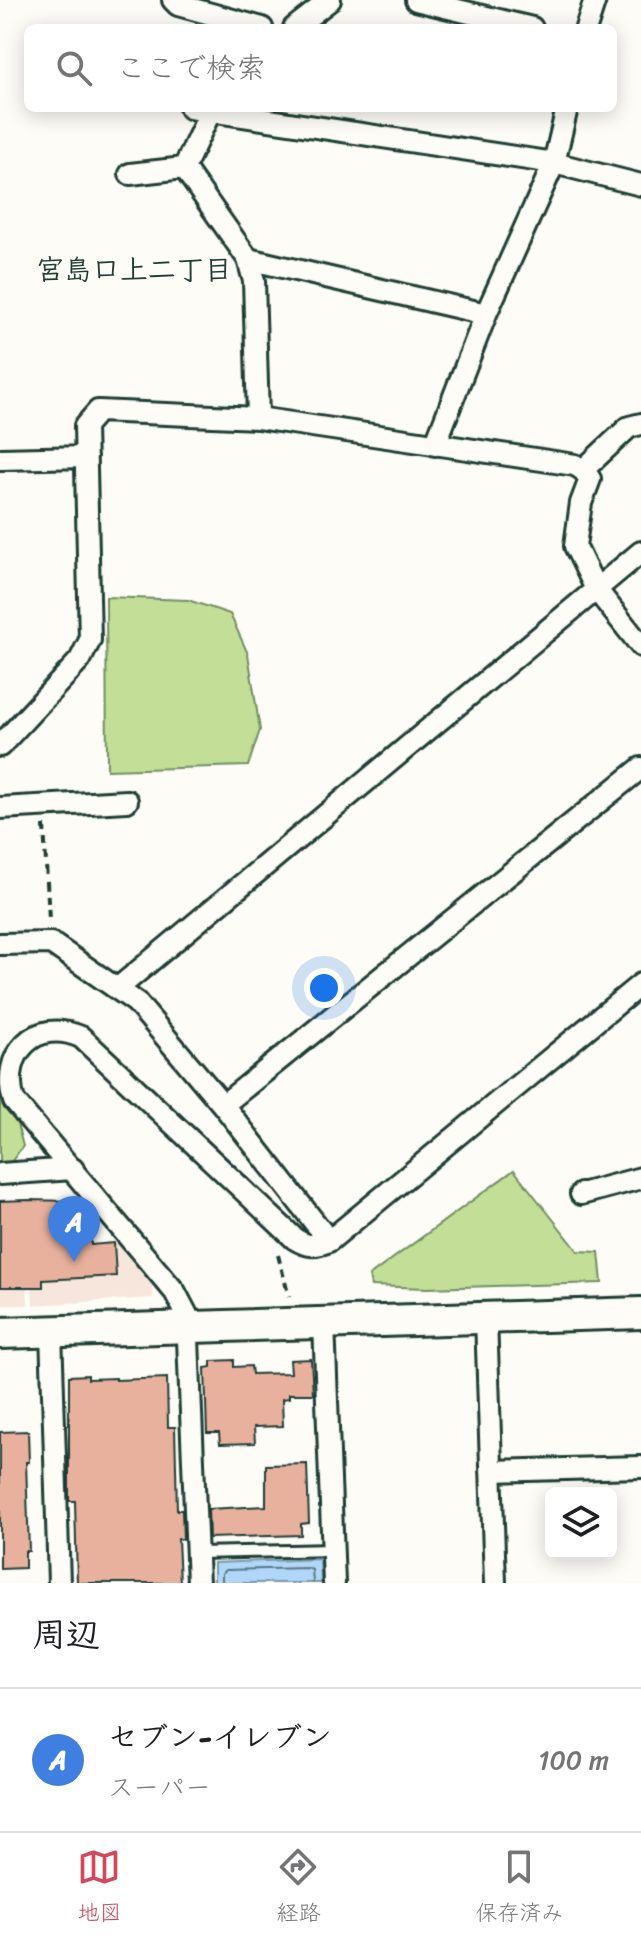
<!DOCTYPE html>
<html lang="ja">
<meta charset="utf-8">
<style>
:root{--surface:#fff;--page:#f2f2f2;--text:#202124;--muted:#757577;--line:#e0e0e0;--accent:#d1495b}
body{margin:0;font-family:Sriracha,"Klee One",sans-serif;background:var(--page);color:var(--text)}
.controls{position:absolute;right:24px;bottom:24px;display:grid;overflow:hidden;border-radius:12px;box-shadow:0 4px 20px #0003}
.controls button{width:72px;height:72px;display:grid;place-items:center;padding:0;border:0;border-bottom:2px solid var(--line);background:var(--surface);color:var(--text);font:40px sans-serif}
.you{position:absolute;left:324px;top:988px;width:28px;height:28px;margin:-20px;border:6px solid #fff;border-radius:50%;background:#1a73e8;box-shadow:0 0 0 12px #1a73e833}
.badge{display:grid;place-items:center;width:52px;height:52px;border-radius:50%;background:var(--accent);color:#fff;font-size:26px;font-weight:700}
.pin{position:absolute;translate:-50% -66px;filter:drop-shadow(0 2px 4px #0008)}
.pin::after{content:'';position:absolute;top:42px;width:28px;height:24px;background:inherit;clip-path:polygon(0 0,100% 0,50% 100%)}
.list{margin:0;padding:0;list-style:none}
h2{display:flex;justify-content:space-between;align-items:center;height:104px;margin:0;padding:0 32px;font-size:34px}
h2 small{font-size:26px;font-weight:400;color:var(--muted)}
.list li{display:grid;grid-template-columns:52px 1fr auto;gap:24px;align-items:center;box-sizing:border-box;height:144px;padding:0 32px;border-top:2px solid var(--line)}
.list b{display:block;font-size:30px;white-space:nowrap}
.list p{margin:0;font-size:26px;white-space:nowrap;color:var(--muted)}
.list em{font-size:26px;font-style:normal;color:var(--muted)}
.icon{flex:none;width:44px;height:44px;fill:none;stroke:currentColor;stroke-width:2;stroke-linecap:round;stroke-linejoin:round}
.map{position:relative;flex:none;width:641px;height:1583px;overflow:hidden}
.search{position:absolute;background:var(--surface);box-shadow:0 4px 20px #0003;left:24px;right:24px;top:24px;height:88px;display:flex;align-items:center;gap:20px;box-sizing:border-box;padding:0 28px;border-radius:12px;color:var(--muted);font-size:30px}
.sheet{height:248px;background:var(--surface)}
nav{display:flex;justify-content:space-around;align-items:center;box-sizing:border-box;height:112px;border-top:2px solid var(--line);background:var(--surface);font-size:22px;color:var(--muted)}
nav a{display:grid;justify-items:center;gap:4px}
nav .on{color:var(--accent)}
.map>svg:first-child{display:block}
.built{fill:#f7e6dc}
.green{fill:#c3de96;stroke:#718e65;stroke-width:2}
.water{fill:#b0d6f9;stroke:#7699aa;stroke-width:2}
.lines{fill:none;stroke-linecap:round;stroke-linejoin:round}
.shore{stroke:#597a83;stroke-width:2}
.building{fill:#e8b19e;stroke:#1f3d34;stroke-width:2}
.lane-casing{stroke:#1f3d34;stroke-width:16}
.street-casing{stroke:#1f3d34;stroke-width:26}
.secondary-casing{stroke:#1f3d34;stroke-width:36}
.path{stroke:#1f3d34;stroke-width:4;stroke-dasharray:8 6;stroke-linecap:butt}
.lane{stroke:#fdfcf7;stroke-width:10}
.street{stroke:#fdfcf7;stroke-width:20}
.secondary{stroke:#fdfcf7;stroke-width:30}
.labels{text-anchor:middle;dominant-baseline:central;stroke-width:6;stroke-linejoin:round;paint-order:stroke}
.neighbourhood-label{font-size:28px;font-weight:bold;fill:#1f3d34;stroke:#fdfcf7}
</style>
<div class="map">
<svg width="641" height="1583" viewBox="0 0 641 1583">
<rect width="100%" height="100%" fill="#fdfcf7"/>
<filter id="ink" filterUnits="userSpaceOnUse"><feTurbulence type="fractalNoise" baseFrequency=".0125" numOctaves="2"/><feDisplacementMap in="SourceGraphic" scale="16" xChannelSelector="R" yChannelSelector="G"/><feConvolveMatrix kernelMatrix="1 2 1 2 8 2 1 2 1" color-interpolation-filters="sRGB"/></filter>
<g filter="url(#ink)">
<path class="built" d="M115 1242 152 1274 153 1298 33 1305 30 1246Z
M0 1244H26L28 1305H0Z"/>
<path class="green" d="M106 597 188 600 230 614 248 654 260 730 248 766 107 770Z
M0 1097 17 1124 23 1146 11 1162H0Z
M514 1170 578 1251 599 1252 602 1283 427 1288 371 1286 369 1276Z"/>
<path class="water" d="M320 1559 321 1583H214V1563Z"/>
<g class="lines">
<path class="shore" d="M222 1583V1573L226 1570 308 1568 312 1570 313 1583"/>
</g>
<path class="building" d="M28 1200 71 1201V1213H90L91 1245 114 1243 116 1276 43 1280V1287H0V1201Z
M311 1359 313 1394H289V1398L282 1399 283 1426 254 1427 255 1443 220 1444 219 1433H207L205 1368 211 1367V1361L234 1360V1367L251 1366 252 1374 291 1373 290 1360Z
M88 1375V1379L116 1378V1380L167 1378 168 1427H175L177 1510H182L183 1539H178L180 1583H77L75 1501H69V1376Z
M28 1431 29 1462H26L29 1551H25V1568L0 1569V1432Z
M307 1464 309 1523 301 1524V1535L209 1538 208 1509 266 1506V1465Z"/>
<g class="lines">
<defs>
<path id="lane" d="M197 1553 333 1550"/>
<path id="street" d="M173 0 178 5 262 28
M416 0 532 28
M294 28 330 0
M586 28 595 0
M190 108 554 163 641 185
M212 108 184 168 248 259 254 281 258 418
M130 174 184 168
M248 259 486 314
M435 445 486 314 554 163 567 108
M0 459 86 457
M583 470 629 427 641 424
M0 746 80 660 90 640 85 426 98 411 258 418 575 465 583 470 590 479 581 503 575 546 596 589 641 646
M0 808 127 801
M0 944 51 943 136 1002 223 1105 329 1241
M117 989 641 552
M223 1105 641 768
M0 1174 73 1169
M581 1194 641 1178
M486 1318 495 1583
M324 1323 334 1583
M51 1331 59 1583
M491 1471 641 1467
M198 1583 187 1315 175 1292 14 1101C0 1054 35 1017 81 1037L295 1239C308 1247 316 1247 329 1241L641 984"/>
<path id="secondary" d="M0 1333 641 1313"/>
</defs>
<use href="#lane" class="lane-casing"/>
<use href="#street" class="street-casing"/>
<use href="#secondary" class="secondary-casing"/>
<path class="path" d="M44 825 49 920
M278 1255 289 1297"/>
<use href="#lane" class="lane"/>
<use href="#street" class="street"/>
<use href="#secondary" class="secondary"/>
</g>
</g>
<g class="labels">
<g class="neighbourhood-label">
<text x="134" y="269">宮島口上二丁目</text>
</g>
</g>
</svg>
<div class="controls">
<button><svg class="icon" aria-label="layers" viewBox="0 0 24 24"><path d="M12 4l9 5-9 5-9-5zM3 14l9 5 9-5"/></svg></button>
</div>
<div class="you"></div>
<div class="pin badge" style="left:74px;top:1262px;background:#3f7fe0">A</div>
<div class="search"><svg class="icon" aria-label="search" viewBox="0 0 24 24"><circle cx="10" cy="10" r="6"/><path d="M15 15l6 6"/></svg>ここで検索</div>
</div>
<section class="sheet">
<h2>周辺<small></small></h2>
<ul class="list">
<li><span class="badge" style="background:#3f7fe0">A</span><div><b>セブン-イレブン</b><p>スーパー</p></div><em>100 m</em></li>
</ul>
</section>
<nav>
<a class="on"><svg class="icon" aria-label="map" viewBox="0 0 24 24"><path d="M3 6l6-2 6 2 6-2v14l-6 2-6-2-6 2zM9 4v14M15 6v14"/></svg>地図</a>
<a><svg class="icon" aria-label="directions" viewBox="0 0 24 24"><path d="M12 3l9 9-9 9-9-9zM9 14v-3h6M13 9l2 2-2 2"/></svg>経路</a>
<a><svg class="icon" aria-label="saved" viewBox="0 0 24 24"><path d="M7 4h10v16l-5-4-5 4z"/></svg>保存済み</a>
</nav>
